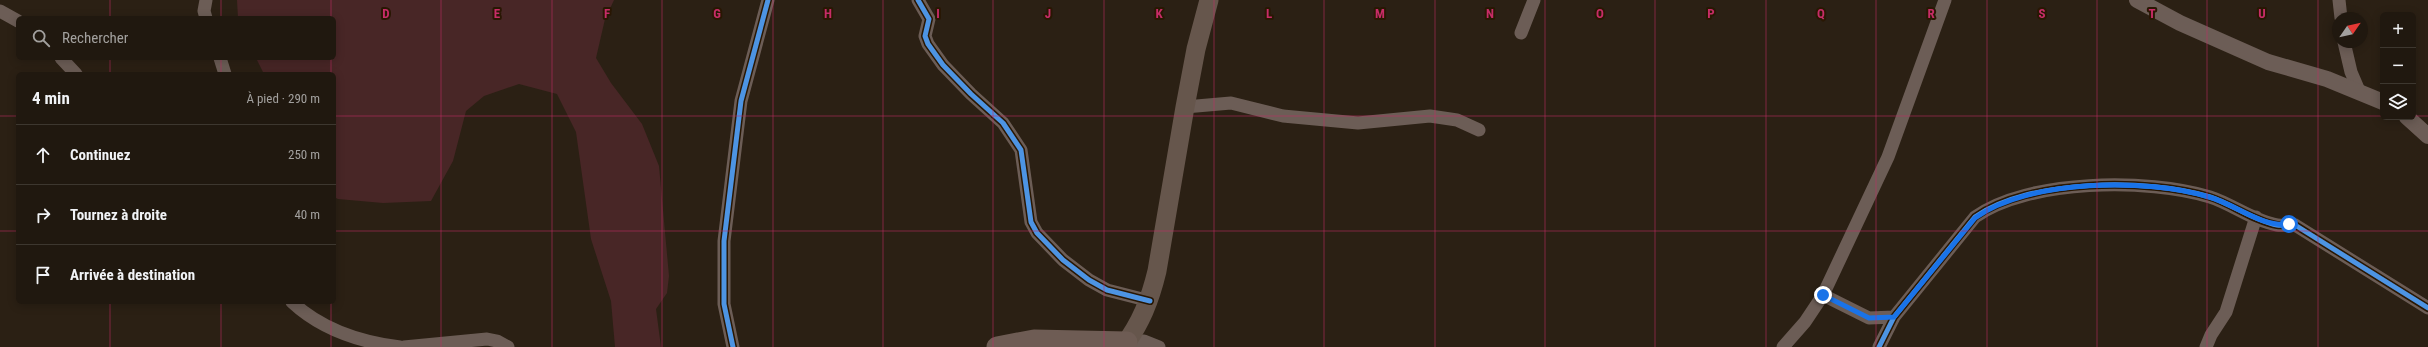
<!DOCTYPE html>
<html lang="fr">
<meta charset="utf-8">
<style>
:root{--surface:#20180f;--page:#282118;--text:#f1f3f6;--muted:#a2a09e;--line:#3d372f}
body{margin:0;font-family:"Roboto Condensed",sans-serif;background:var(--page);color:var(--text)}
.controls{position:absolute;right:12px;top:12px;display:grid;overflow:hidden;border-radius:6px;box-shadow:0 2px 10px #0003}
.controls button{width:36px;height:36px;display:grid;place-items:center;padding:0;border:0;border-bottom:1px solid var(--line);background:var(--surface);color:var(--text);font:20px sans-serif}
.compass{position:absolute;left:2332px;top:12px;width:36px;height:36px;border-radius:50%;background:var(--surface);box-shadow:0 2px 10px #0003;rotate:56deg}
.stop{position:absolute;width:12px;height:12px;margin:-9px;border:3px solid #1a73e8;border-radius:50%;background:#fff}
.stop.end{background:#1a73e8;border-color:#fff;box-shadow:0 1px 4px #0008}
.list{margin:0;padding:0;list-style:none}
h2{display:flex;justify-content:space-between;align-items:center;height:52px;margin:0;padding:0 16px;font-size:17px}
h2 small{font-size:13px;font-weight:400;color:var(--muted)}
.list li{display:grid;grid-template-columns:26px 1fr auto;gap:12px;align-items:center;box-sizing:border-box;height:60px;padding:0 16px;border-top:1px solid var(--line)}
.list b{display:block;font-size:15px;white-space:nowrap}
.list em{font-size:13px;font-style:normal;color:var(--muted)}
.icon{flex:none;width:22px;height:22px;fill:none;stroke:currentColor;stroke-width:2;stroke-linecap:round;stroke-linejoin:round}
.map{position:relative;flex:none;width:2428px;height:347px;overflow:hidden}
.search{position:absolute;background:var(--surface);box-shadow:0 2px 10px #0003;left:16px;top:16px;width:320px;height:44px;display:flex;align-items:center;gap:10px;box-sizing:border-box;padding:0 14px;border-radius:6px;color:var(--muted);font-size:15px}
.panel{position:absolute;background:var(--surface);box-shadow:0 2px 10px #0003;left:16px;top:72px;width:320px;height:232px;border-radius:6px}
.map>svg:first-child{display:block}
.green{fill:#482626}
.lines{fill:none;stroke-linecap:round;stroke-linejoin:round}
.minor{stroke:#6c5d56;stroke-width:13}
.tertiary{stroke:#6c5d56;stroke-width:16}
.secondary{stroke:#66564c;stroke-width:19}
.primary{stroke:#6e5c54;stroke-width:21}
.cycleway-casing{stroke:#291703;stroke-width:8}
.cycleway{stroke:#4d94e3;stroke-width:5}
.route{stroke:#1a73e8;stroke-width:5}
.grid{fill:none;stroke:#c72c67;stroke-width:1;stroke-opacity:0.55}
.grid-label{font-size:13px;text-anchor:middle;font-weight:bold;fill:#c72c67;stroke:#291703;stroke-width:4;stroke-linejoin:round;paint-order:stroke}
</style>
<div class="map">
<svg width="2428" height="347" viewBox="0 0 2428 347">
<rect width="100%" height="100%" fill="#2b2014"/>
<path class="green" d="M237 0H614L605 19 596 58 611 83 642 124 659 166 669 276 667 293 656 309 661 347H615L611 301 591 239 576 132 557 94 519 84 484 96 466 111 453 161 431 201 383 203 338 199 334 197V74H264L256 58H334V18H238Z"/>
<g class="lines">
<path class="minor" d="M206 0 204 11 206 18
M918 0 929 19 925 36 928 44 943 65 971 94 1003 123 1021 150 1031 222 1037 233 1063 260 1089 280 1107 290 1150 301
M2339 0 2341 18
M0 11 18 21
M1521 33 1534 0
M2344 42 2351 72 2360 93
M61 58 76 74
M220 58 225 74
M1185 107 1231 103 1283 116 1358 123 1430 116 1457 120 1479 130
M1823 295 1869 318 1894 317
M292 302C322 330 359 342 400 347
M1127 342 1144 341 1159 347
M404 347 487 339 497 341 508 347
M733 347 724 304V241L741 101 768 0
M1783 347 1805 322 1823 295 1888 157 1945 0
M1879 347 1894 317 1975 217C2028 179 2148 178 2210 197 2232 204 2254 221 2277 225 2283 226 2289 224 2295 225L2428 308
M2206 347 2211 335 2226 312 2256 217"/>
<path class="tertiary" d="M2137 0 2180 23 2268 62 2327 79 2383 102
M2407 117 2428 136"/>
<path class="secondary" d="M1123 347C1141 323 1150 300 1157 271L1185 107 1196 49 1209 0"/>
<path class="primary" d="M997 347 1034 340 1127 342"/>
<defs>
<path id="cycleway" d="M918 0 929 19 925 36 928 44 943 65 971 94 1003 123 1021 150 1031 222 1037 233 1063 260 1089 280 1107 290 1150 301
M733 347 724 304V241L741 101 768 0
M1879 347 1894 317 1975 217C2028 179 2148 178 2210 197 2232 204 2254 221 2277 225 2283 226 2289 224 2295 225L2428 308"/>
</defs>
<use href="#cycleway" class="cycleway-casing"/>
<use href="#cycleway" class="cycleway"/>
</g>
<g class="lines">
<path class="route" d="M1823 295 1869 318 1894 317 1975 218C2029 179 2147 178 2209 197 2235 204 2262 228 2289 224"/>
</g>
<path class="grid" d="M110 0V18M221 0V18M331 0V18M441 0V347M552 0V347M662 0V347M773 0V347M883 0V347M993 0V347M1104 0V347M1214 0V347M1324 0V347M1435 0V347M1545 0V347M1655 0V347M1766 0V347M1876 0V347M1987 0V347M2097 0V347M2207 0V347M2318 0V347M110 58V74M221 58V74M331 58V74M0 116H18M334 116H2383M2413 116H2428M0 231H18M334 231H2428M110 302V347M221 302V347M331 302V347"/>
<g class="grid-label">
<text x="386" y="18">D</text>
<text x="497" y="18">E</text>
<text x="607" y="18">F</text>
<text x="717" y="18">G</text>
<text x="828" y="18">H</text>
<text x="938" y="18">I</text>
<text x="1048" y="18">J</text>
<text x="1159" y="18">K</text>
<text x="1269" y="18">L</text>
<text x="1380" y="18">M</text>
<text x="1490" y="18">N</text>
<text x="1600" y="18">O</text>
<text x="1711" y="18">P</text>
<text x="1821" y="18">Q</text>
<text x="1931" y="18">R</text>
<text x="2042" y="18">S</text>
<text x="2152" y="18">T</text>
<text x="2262" y="18">U</text>
</g>
</svg>
<div class="controls">
<button>+</button>
<button>−</button>
<button><svg class="icon" aria-label="layers" viewBox="0 0 24 24"><path d="M12 4l9 5-9 5-9-5zM3 14l9 5 9-5"/></svg></button>
</div>
<svg class="compass" viewBox="-18 -18 36 36"><path d="M0-13l5 13h-10z" fill="#e53935"/><path d="M0 13l5-13h-10z" fill="#a2a09e"/></svg>
<div class="stop" style="left:2289px;top:224px"></div>
<div class="stop end" style="left:1823px;top:295px"></div>
<div class="search"><svg class="icon" aria-label="search" viewBox="0 0 24 24"><circle cx="10" cy="10" r="6"/><path d="M15 15l6 6"/></svg>Rechercher</div>
<section class="panel">
<h2>4 min<small>À pied · 290 m</small></h2>
<ul class="list">
<li><svg class="icon" aria-label="ahead" viewBox="0 0 24 24"><path d="M12 20V5M6 11l6-6 6 6"/></svg><div><b>Continuez</b></div><em>250 m</em></li>
<li><svg class="icon" aria-label="right" viewBox="0 0 24 24"><path d="M7 20v-9h11M14 6l5 5-5 5"/></svg><div><b>Tournez à droite</b></div><em>40 m</em></li>
<li><svg class="icon" aria-label="arrive" viewBox="0 0 24 24"><path d="M6 21V4h12l-3 4 3 4H6"/></svg><div><b>Arrivée à destination</b></div></li>
</ul>
</section>
</div>
